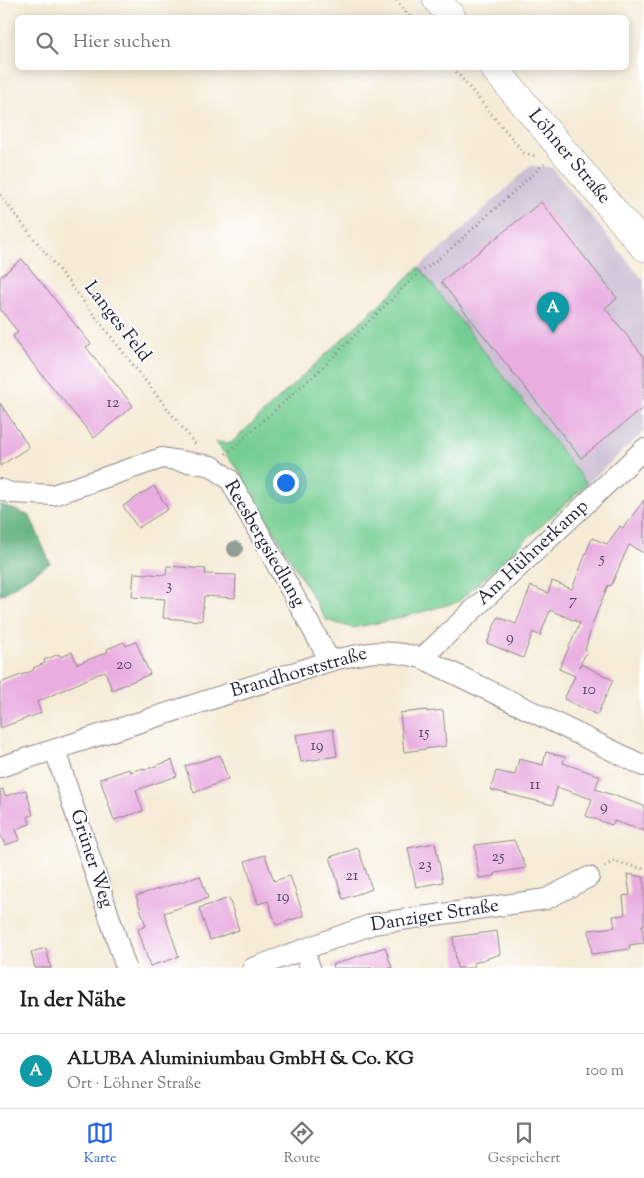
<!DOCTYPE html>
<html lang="de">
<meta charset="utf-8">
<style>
:root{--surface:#fff;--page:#f2f2f2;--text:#222;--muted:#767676;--line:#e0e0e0;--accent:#2563eb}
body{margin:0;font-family:"Sorts Mill Goudy",serif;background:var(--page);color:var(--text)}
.you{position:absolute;left:285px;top:482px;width:18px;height:18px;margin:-12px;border:4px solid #fff;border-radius:50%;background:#1a73e8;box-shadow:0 0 0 8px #1a73e833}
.badge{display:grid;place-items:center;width:32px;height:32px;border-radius:50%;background:var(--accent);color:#fff;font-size:16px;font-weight:700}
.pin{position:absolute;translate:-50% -41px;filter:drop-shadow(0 1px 2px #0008)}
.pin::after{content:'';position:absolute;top:26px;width:18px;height:15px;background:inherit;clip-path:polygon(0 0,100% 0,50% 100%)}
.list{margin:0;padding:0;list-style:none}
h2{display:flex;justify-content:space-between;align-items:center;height:65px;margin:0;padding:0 20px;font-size:21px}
h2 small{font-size:16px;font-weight:400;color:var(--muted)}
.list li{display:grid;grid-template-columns:32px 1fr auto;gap:15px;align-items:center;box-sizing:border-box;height:75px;padding:0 20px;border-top:1px solid var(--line)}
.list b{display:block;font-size:19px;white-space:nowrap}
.list p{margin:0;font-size:16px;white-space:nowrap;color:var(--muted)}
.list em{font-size:16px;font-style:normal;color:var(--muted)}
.icon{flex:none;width:28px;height:28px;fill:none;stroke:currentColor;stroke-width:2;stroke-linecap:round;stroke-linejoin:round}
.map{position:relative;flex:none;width:644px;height:968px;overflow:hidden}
.search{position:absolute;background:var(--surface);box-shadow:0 2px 12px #0003;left:15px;right:15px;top:15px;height:55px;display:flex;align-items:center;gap:12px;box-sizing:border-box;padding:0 18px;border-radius:8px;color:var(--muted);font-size:19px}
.sheet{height:140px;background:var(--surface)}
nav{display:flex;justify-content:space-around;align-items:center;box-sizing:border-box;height:70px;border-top:1px solid var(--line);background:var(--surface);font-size:14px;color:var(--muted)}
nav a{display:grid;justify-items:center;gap:2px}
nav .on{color:var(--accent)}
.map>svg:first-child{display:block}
.industrial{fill:#ccbed3}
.green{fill:#74cd93;stroke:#4b7867}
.forest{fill:#5fb07d;stroke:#40695c}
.building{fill:#e9ade0}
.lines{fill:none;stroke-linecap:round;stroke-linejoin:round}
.street-casing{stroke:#8c8688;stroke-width:22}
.secondary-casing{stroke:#8c8688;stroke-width:29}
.path{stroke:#8c8688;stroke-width:3;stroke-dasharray:1 4;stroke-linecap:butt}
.street{stroke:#fff;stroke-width:20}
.secondary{stroke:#fff;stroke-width:28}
.tree{fill:#919d92}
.labels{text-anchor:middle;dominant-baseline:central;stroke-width:4;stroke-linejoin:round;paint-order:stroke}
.number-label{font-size:16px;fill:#544564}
.street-label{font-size:19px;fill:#22223b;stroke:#fff}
</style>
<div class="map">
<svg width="644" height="968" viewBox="0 0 644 968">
<rect width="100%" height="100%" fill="#fff"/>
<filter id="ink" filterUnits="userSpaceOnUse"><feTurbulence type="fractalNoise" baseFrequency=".02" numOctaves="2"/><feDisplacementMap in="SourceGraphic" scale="10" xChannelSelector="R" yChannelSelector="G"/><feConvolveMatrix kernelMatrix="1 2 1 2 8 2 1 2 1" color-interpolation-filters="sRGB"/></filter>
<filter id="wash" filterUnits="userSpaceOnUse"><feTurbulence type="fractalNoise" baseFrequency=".0096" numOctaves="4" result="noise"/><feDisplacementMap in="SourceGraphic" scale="20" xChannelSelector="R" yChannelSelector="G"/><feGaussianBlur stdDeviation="1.12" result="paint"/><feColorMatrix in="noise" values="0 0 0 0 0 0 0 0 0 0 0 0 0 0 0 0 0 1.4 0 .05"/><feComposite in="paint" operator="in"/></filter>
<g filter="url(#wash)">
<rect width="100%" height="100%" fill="#f5ebd6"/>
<path class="industrial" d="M530 166 551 167 644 281V431L587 484 419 267 447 244Z"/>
<path class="green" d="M419 267 587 484 458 602 396 619 353 628 326 620 237 468 215 442 231 443Z"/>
<path class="forest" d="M0 504 30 516 50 563 0 596Z"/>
<g id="blocks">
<path class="building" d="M541 202 617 298 605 308 644 357V407L581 458 441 282Z
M22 259 91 344 86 347 133 406 94 438 17 344 13 336 18 332 0 309V277Z
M0 403 29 447 0 466Z
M154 486 168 509 138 528 123 506Z
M644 500V553L629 545 611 586 608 585 592 625 585 650 587 651 579 667 581 664 613 680 597 715 564 699 575 676 559 669 580 623 550 610 540 636 533 632 523 658 487 643 498 617 516 624 531 586 548 593 552 581 572 589 592 538 607 544 620 526 623 528Z
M167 566 206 569 205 574 236 575 235 598 204 596 202 621 163 618 165 599 132 597 134 573 166 575Z
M124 642 126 646 136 642 150 674 112 690 105 671 37 702 41 713 0 728V683L34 670 33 668 45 663 44 660 59 654 61 657 72 652 77 664 108 652 107 649Z
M427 710V712L443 710 446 746 404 752 400 713Z
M333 729 337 756 301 762 296 735Z
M546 752 565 757 563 763 600 776 595 789 644 806V831L614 821 612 825 586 816 592 799 557 787 553 805 491 790 496 771 515 775 519 759 543 765Z
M220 755 228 779 194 793 185 766Z
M172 760 177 776 136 790 143 811 114 820 100 779 129 769 130 772 143 768 144 770Z
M3 789 5 796 26 790 33 815 28 816 30 824 16 829 20 840 5 845 0 834V790Z
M514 840 526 868 495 873V876L479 878 475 845Z
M435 843 443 882 416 887 408 848Z
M358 848 372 889 343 899 330 857Z
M265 855 274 881 290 876 304 916 276 925 268 901 258 904 245 861Z
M627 874 644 877V925H642L644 943 629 945 630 949 592 954 589 930 615 927 613 916 625 915 623 896 630 895Z
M200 876 208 898 164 913 179 957 150 966 138 929 146 926 136 896Z
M229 898 239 930 210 940 199 908Z
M497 931 500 954 474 963V968H457L453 937Z
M385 947 392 968H333L332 965Z
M46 948 51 968H35L31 952Z"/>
</g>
</g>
<g filter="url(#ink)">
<use href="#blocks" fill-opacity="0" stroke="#8c8688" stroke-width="1"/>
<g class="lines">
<defs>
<path id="street" d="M0 489 11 493 53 495 162 458 212 466 230 480 330 661
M422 658 644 449
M55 750 126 968
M0 767 330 661C367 652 384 648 422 658L644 766
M304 950 310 968
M253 968 373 924 546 899 589 877"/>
<path id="secondary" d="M437 0 452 18
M494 68 644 247"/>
</defs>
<use href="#street" class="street-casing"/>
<use href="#secondary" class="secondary-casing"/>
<path class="path" d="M396 0 411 18
M453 68 524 153 536 156
M0 195 195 444
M226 454 323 367 411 280 454 246 544 164
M605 867 612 861 644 869"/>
<use href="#street" class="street"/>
<use href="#secondary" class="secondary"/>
</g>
<circle class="tree" cx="235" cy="549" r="8"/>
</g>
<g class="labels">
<g class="number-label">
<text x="113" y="403">12</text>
<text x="602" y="559">5</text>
<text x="169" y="586">3</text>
<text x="573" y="601">7</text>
<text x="510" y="638">9</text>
<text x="124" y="665">20</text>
<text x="589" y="690">10</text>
<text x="424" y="733">15</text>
<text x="317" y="746">19</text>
<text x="535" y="785">11</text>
<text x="604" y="807">9</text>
<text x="498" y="857">25</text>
<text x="425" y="865">23</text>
<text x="352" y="876">21</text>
<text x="283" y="897">19</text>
</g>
<g class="street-label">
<text transform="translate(569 157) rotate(50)">Löhner Straße</text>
<text transform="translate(117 322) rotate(52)">Langes Feld</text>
<text transform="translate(264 544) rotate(60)">Reesbergsiedlung</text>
<text transform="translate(533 553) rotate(-43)">Am Hühnerkamp</text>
<text transform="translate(299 673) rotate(-16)">Brandhorststraße</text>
<text transform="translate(91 859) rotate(72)">Grüner Weg</text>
<text transform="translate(435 916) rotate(-9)">Danziger Straße</text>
</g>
</g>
</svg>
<div class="you"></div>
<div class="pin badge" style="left:553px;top:333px;background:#0f9aa8">A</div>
<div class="search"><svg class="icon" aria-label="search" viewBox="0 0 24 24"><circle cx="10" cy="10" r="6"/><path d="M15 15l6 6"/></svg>Hier suchen</div>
</div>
<section class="sheet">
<h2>In der Nähe<small></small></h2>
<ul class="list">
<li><span class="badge" style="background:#0f9aa8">A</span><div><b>ALUBA Aluminiumbau GmbH &amp; Co. KG</b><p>Ort · Löhner Straße</p></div><em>100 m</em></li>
</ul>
</section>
<nav>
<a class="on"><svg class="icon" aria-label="map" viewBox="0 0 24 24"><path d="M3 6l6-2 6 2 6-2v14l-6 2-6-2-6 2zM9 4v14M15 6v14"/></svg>Karte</a>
<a><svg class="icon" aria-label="directions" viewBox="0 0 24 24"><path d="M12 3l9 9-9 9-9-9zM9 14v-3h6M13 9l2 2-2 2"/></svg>Route</a>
<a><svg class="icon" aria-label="saved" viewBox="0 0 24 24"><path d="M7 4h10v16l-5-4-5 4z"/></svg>Gespeichert</a>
</nav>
